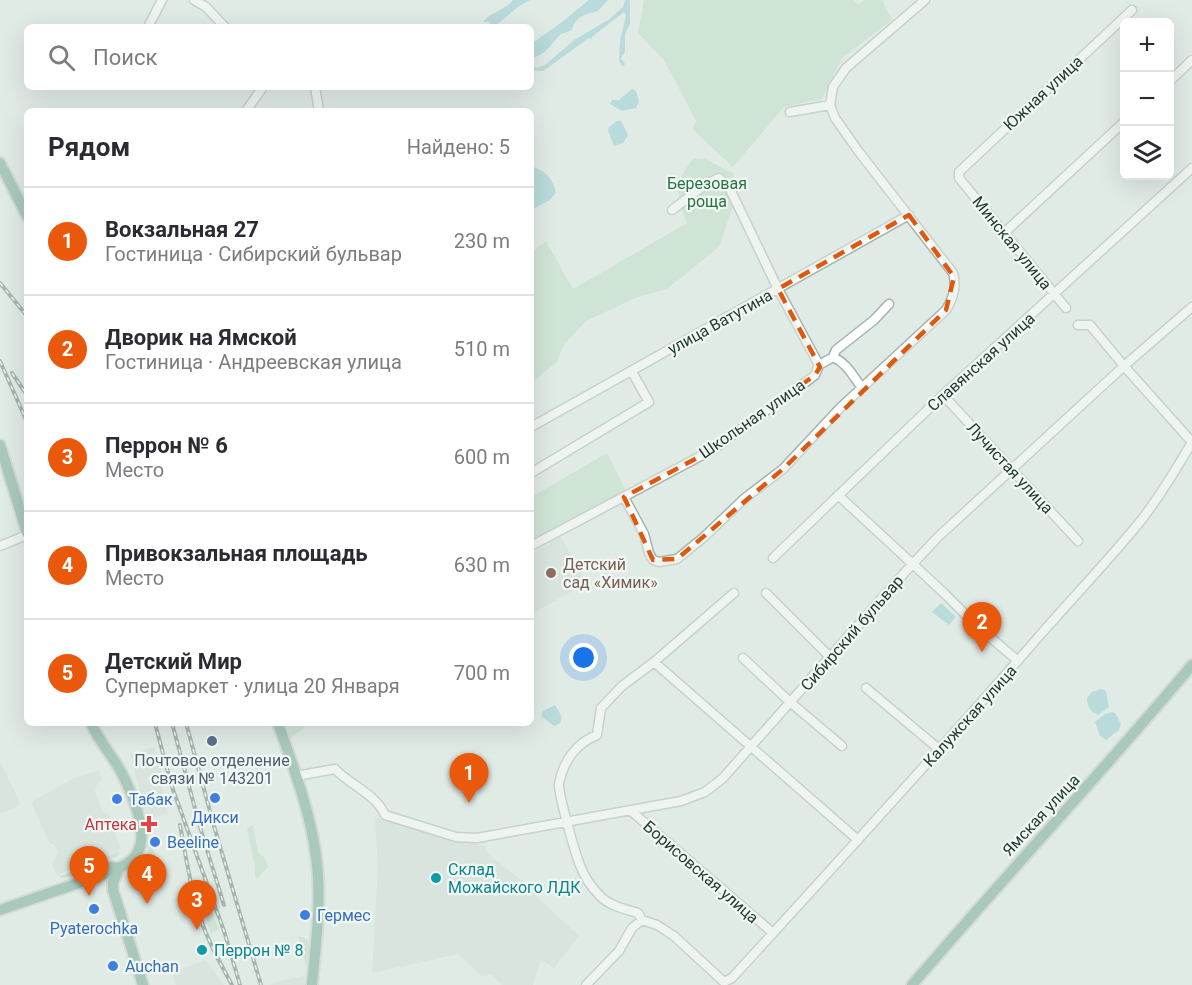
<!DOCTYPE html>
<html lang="ru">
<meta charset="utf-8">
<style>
:root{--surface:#fff;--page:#f7f7f7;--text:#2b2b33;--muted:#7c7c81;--line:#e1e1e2;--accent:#ea580c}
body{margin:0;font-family:Roboto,sans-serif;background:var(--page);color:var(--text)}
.controls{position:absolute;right:18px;top:18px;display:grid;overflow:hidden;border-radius:9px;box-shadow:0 6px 24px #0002}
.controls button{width:54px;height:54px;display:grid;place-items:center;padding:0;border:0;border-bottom:2px solid var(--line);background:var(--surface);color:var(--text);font:30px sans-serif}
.you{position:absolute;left:584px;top:658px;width:21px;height:21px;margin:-15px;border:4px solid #fff;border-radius:50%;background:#1a73e8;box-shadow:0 0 0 9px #1a73e833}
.badge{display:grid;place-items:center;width:39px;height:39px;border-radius:50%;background:var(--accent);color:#fff;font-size:20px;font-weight:700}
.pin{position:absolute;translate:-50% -50px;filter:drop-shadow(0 2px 3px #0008)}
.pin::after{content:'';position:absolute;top:32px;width:21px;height:18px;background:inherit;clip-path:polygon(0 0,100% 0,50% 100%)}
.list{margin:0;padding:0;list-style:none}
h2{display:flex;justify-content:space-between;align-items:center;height:78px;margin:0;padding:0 24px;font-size:26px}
h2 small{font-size:20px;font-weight:400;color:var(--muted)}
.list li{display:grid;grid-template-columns:39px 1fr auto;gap:18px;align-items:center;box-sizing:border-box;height:108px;padding:0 24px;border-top:2px solid var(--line)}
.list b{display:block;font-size:22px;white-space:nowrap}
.list p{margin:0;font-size:20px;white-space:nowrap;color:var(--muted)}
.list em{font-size:20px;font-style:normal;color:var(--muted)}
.icon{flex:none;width:33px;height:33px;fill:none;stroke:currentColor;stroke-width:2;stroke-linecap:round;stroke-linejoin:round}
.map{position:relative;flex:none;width:1192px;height:985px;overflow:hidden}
.search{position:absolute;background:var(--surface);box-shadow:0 6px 24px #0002;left:24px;top:24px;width:510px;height:66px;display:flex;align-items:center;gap:15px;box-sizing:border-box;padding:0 21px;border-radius:9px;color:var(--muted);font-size:22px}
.panel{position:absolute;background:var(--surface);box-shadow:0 6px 24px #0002;left:24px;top:108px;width:510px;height:618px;border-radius:9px}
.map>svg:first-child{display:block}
.built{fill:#cfdbd5}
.green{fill:#badcc1}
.water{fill:#8ac8cf}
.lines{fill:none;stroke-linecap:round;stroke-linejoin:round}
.minor-casing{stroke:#a4b3ad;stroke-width:11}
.major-casing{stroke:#c1c8c6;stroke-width:14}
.minor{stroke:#fff;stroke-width:8}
.major{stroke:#679f8d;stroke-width:10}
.rail-casing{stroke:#5c776e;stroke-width:4}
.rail{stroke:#f1f8f4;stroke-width:1.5;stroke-dasharray:4.5;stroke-linecap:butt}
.marked{fill:none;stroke:#de580e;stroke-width:4.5;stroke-dasharray:12 8;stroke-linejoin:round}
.education-dot{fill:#8d6e63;stroke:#f1f8f4;stroke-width:2}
.service-dot{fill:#5c6f8a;stroke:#f1f8f4;stroke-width:2}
.shop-dot{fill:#3f7fe0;stroke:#f1f8f4;stroke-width:2}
.health-dot{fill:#e0444e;stroke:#f1f8f4;stroke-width:2}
.culture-dot{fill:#0f9aa8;stroke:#f1f8f4;stroke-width:2}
.labels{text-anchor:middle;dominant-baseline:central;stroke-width:4.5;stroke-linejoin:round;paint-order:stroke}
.street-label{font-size:16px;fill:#223b33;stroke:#f1f8f4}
.park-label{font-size:16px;fill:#2d7043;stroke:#f1f8f4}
.education-label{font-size:16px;fill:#785e54;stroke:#f1f8f4;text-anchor:start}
.service-label{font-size:16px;fill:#4e5e75;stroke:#f1f8f4}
.shop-label{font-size:16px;fill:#366cbe;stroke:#f1f8f4;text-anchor:start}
.health-label{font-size:16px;fill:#be3a42;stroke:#f1f8f4;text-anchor:end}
.culture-label{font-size:16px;fill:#0d838f;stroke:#f1f8f4;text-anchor:start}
</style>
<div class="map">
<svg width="1192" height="985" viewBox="0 0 1192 985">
<rect width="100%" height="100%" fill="#e1ebe6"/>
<path class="built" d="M561 537 587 583 533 613 531 610V554Z
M155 747 163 777 160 778 169 819 167 814 147 819 130 754Z
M0 761 21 805 0 814Z
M99 770 102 780 96 786 95 792 103 813H108L121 849 57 875 52 864 58 853 54 844H50L31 802 70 780Z
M375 817 447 838 486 846 485 851 533 890 534 894 579 936 554 968 541 960 533 985H502L492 975 481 976 458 954 372 973 378 866Z
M206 960 224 985H176L172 972Z
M304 976 305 985H272L271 983Z"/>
<path class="green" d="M644 0H854L858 5 865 0H882L892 20 842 58 822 99 784 107 733 167 692 129 696 121 664 60 638 33Z
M694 158 705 159 733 173 735 189 732 209 719 247 667 289 638 297 586 321 566 342 561 350 558 361 531 383V253L546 241 573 289 687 223C677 193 672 184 694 158Z
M607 453 627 493 531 545V497Z
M286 723H305L303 729 290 738Z
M253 825 258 852 265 858 268 867 258 878 255 877V867L247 828Z
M152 841 156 859 141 864 147 853 149 843Z
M119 851 118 856 69 877 60 878V876Z
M208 912H212L219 929 211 934 205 916Z
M298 936 307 939C311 947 313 956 309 965H306Z"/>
<path class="water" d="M513 0H530L518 7 494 27H490V22H483C490 12 505 10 513 0Z
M589 0H608L598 11C585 14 575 17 572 30 567 33 562 32 559 36 550 45 545 56 531 58V44L562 22Z
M625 0H630V24L625 34V52L621 58 625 64 623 67 619 61 620 41 626 15 624 12 592 37V39L589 38 543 71 531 70V65L537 68 545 65 574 40 608 20 623 7Z
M632 89 636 91 639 101 636 108 622 111 610 104 612 100H619Z
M617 121H621L628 135 623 143 614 146 608 131 609 127Z
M531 166C544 170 554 179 556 193L550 200 531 210Z
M941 603 956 617 949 625 932 612Z
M1101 689 1106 691 1109 707 1098 715C1090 711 1087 707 1087 698L1092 692Z
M555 705C560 713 567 722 554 726L541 716 543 711Z
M1112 712 1116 714 1121 724 1119 730 1106 740 1100 736 1095 722 1105 714Z"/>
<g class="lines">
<defs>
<path id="minor" d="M194 0 206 7 225 27
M148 27 162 0
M1170 81 1192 60
M315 87 319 111
M246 111 263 87
M790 112 830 105 833 87 846 68 925 0
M672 210 706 184 719 178 729 187 778 289 819 365
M1004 233 1124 122
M1066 308 959 178V172L1132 10
M1078 325H1090L1124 366 1192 442
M833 357C848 364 852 375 862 388
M943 395 1078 541
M531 427 909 215
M531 473 649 402 632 372
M838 495 944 593 977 626 1018 661
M624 497 644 534 649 553 653 560 659 562 677 559 704 537 745 498 783 469 840 408 946 310C953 299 957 285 953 273L859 152 835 118 830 105
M0 546 27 535
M531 546 712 450 810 379 815 375 819 365 833 357 836 350 874 320 889 304
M773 558 943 395 1192 168
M734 593 654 662 622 686 601 708 597 735C576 743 563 762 559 784 558 793 575 853 580 865 584 876 592 888 600 896 610 906 625 909 638 913L642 920 657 925 674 936 724 982 732 978C836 864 940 751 1041 634 1075 595 1111 558 1143 518 1161 494 1177 468 1192 442
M766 593 830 657
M743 658 790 702 842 746
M654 662 858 840
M866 688 940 750
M296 776 335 769C351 786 375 793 385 815L456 837 477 838 681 801 705 792 723 778 907 570 938 537 1124 366 1192 307
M630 810 773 933
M586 985 619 951 632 928 642 920"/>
<path id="major" d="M0 163 27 216
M0 445 27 533
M91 723C98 740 111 754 120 770 130 788 148 830 139 849 136 858 127 864 119 868
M278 723C293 766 310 811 316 856 322 898 316 943 312 985
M119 868 113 883V890L143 985
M0 910 105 874 111 867 119 868
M912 985C1004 877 1101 774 1192 665"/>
</defs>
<use href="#minor" class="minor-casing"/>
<use href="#major" class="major-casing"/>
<use href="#minor" class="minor"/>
<use href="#major" class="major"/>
<defs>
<path id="rail" d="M0 283 27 316
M0 361 27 422
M12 373 27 395
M155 723 171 784 224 931 240 985
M172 723 200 827 224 905
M186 723 214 826 261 985
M180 825C186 856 190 887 200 917 208 941 220 963 232 985"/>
</defs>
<use href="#rail" class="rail-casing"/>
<use href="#rail" class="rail"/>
</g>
<path d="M0 0H1192V985H0ZM909 215 954 277 946 310 783 469 677 559 653 560 624 497 712 450 815 375 820 367 778 289Z" fill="#e1ebe6" fill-opacity=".55" fill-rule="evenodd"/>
<path class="marked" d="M909 215 954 277 946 310 783 469 677 559 653 560 624 497 712 450 815 375 820 367 778 289Z"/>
<circle class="education-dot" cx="551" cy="573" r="6"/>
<circle class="service-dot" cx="212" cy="741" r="6"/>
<g class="shop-dot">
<circle cx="215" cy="798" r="6"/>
<circle cx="117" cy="799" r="6"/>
<circle cx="155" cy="842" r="6"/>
<circle cx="94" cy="909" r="6"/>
<circle cx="305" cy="915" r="6"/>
<circle cx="113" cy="966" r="6"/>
</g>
<path class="health-dot" d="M146 815h6v6h6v6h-6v6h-6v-6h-6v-6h6z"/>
<g class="culture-dot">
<circle cx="436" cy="878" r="6"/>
<circle cx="202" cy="950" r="6"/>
</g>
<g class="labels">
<g class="street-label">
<text transform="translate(1043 93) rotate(-43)">Южная улица</text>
<text transform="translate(1012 243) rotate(51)">Минская улица</text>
<text transform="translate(720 322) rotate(-29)">улица Ватутина</text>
<text transform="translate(981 362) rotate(-42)">Славянская улица</text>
<text transform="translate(752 419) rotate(-35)">Школьная улица</text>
<text transform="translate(1010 468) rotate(47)">Лучистая улица</text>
<text transform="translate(852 633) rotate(-49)">Сибирский бульвар</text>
<text transform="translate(970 716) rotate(-48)">Калужская улица</text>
<text transform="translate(1041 815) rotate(-47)">Ямская улица</text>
<text transform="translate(701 872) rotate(41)">Борисовская улица</text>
</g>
<g class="park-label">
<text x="707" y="183">Березовая<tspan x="707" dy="18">роща</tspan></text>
</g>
<g class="education-label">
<text x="563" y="564">Детский<tspan x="563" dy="18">сад «Химик»</tspan></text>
</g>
<g class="service-label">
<text x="212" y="760">Почтовое отделение<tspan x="212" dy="18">связи № 143201</tspan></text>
</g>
<g class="shop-label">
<text x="129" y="799">Табак</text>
<text x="215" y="817" text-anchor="middle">Дикси</text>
<text x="167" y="842">Beeline</text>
<text x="317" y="915">Гермес</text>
<text x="94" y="928" text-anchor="middle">Pyaterochka</text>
<text x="125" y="966">Auchan</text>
</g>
<g class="health-label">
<text x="137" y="824">Аптека</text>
</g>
<g class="culture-label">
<text x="448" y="869">Склад<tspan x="448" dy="18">Можайского ЛДК</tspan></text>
<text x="214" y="950">Перрон № 8</text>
</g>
</g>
</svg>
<div class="controls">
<button>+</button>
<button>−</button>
<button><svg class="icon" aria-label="layers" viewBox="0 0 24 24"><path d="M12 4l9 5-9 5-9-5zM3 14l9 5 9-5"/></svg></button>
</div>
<div class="you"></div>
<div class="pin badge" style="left:469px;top:803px">1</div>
<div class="pin badge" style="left:982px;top:652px">2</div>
<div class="pin badge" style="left:197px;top:930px">3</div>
<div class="pin badge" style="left:147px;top:904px">4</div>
<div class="pin badge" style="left:89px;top:896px">5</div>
<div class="search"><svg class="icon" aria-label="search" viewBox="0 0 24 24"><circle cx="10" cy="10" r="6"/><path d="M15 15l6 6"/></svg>Поиск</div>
<section class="panel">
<h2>Рядом<small>Найдено: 5</small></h2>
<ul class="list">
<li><span class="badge">1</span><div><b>Вокзальная 27</b><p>Гостиница · Сибирский бульвар</p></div><em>230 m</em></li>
<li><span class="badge">2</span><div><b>Дворик на Ямской</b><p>Гостиница · Андреевская улица</p></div><em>510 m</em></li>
<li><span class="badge">3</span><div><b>Перрон № 6</b><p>Место</p></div><em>600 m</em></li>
<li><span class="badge">4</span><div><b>Привокзальная площадь</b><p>Место</p></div><em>630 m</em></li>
<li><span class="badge">5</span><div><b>Детский Мир</b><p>Супермаркет · улица 20 Января</p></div><em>700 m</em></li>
</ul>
</section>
</div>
